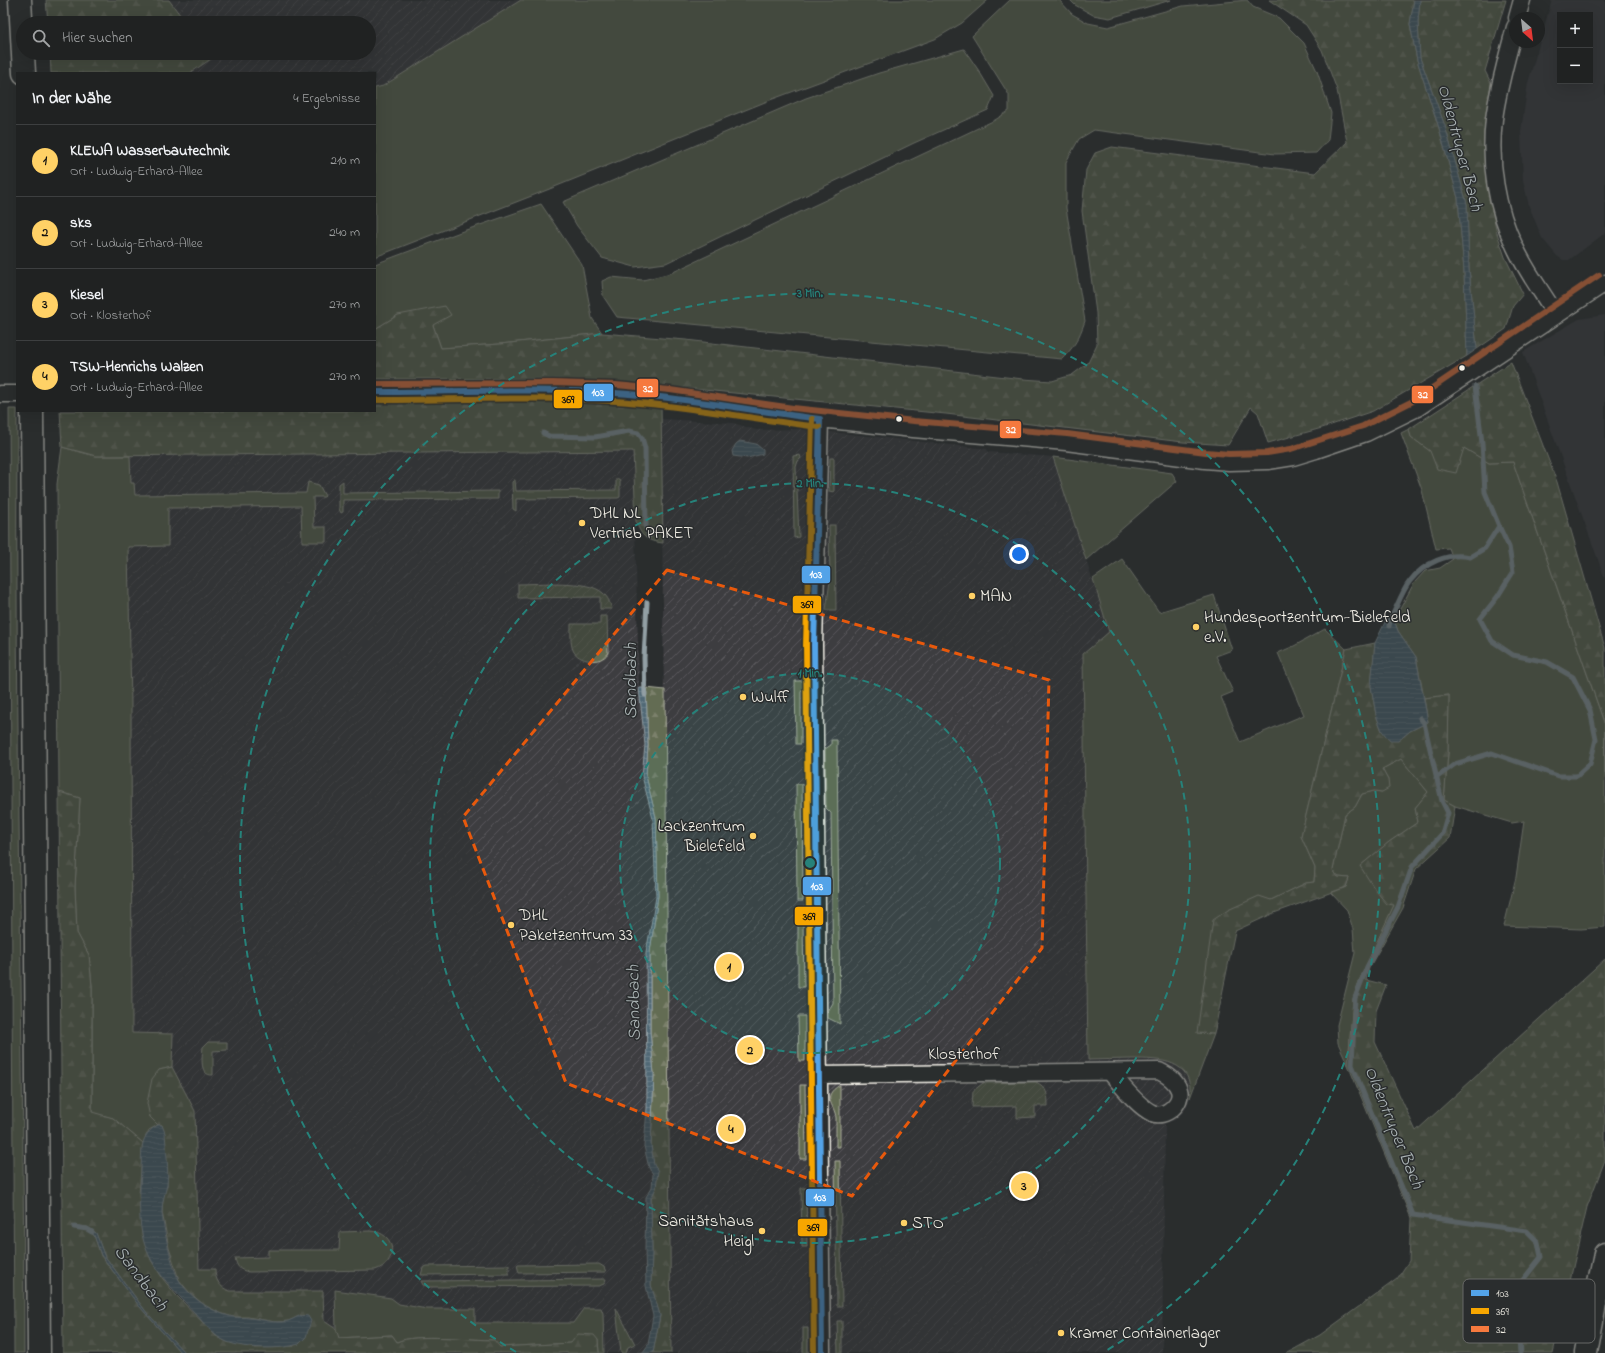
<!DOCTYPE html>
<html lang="de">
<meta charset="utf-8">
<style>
:root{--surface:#202222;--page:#2d2f2f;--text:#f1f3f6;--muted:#a2a4a5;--line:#3d3f40;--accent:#ffd166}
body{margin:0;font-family:"Indie Flower",sans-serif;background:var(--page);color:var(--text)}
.controls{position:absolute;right:12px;top:12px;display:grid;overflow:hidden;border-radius:0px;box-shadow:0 4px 16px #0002}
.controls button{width:36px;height:36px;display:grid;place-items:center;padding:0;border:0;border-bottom:1px solid var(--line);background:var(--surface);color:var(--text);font:20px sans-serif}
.compass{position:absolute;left:1509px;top:12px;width:36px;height:36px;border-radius:50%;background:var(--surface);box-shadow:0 4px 16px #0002;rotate:152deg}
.you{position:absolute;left:1019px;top:554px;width:14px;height:14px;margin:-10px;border:3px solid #fff;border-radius:50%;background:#1a73e8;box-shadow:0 0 0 6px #1a73e833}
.badge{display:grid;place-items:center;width:26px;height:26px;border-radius:50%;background:var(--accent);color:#111;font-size:13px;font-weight:700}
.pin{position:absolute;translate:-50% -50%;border:2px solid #fff;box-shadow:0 1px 4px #0006}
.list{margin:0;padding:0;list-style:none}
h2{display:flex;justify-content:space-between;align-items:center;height:52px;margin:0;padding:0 16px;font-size:17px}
h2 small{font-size:13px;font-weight:400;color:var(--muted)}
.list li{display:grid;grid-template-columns:26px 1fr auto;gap:12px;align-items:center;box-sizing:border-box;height:72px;padding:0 16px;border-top:1px solid var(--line)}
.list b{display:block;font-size:15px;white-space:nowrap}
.list p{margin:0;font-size:13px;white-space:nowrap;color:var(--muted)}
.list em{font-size:13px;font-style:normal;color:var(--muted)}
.icon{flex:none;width:22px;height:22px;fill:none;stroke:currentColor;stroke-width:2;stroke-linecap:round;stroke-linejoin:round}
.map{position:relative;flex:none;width:1605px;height:1353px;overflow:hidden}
.search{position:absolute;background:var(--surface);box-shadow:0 4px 16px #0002;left:16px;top:16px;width:360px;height:44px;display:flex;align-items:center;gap:10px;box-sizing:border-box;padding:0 14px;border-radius:22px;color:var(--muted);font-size:15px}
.panel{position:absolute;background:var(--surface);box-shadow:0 4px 16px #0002;left:16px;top:72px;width:360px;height:340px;border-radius:0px}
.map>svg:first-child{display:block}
.built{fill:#3d3c41;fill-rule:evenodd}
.industrial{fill:url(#industrial-furrows)}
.grass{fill:#646c53;stroke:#acae9e}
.forest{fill:url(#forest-firs);stroke:#acae9e}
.garden{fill:url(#garden-furrows);stroke:#acae9e}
.water{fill:url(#water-rules);stroke:#929fa4}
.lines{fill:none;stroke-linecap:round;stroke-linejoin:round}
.stream{stroke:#929fa4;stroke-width:5}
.minor-casing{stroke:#f4f1e8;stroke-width:19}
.secondary-casing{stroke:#f4f1e8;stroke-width:25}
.motorway-casing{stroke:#f4f1e8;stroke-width:25}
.minor{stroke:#2a2d2e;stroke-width:16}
.secondary{stroke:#2a2d2e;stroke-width:22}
.motorway{stroke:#2a2d2e;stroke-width:22}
.bus-1-casing{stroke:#2a2d2e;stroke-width:9}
.bus-2-casing{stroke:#2a2d2e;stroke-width:9}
.bus-3-casing{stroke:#2a2d2e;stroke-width:9}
.bus-1{stroke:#53a3e8;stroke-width:6}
.bus-2{stroke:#f7a600;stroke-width:6}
.bus-3{stroke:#f6793e;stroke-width:6}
.marked{fill:none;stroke:#e8590c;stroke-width:3;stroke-dasharray:8 5;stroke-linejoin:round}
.ring{fill:none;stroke:#26827a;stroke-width:2;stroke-dasharray:7 5}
.bus-dot{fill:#f4f1e8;stroke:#2a2d2e;stroke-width:1.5}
.poi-dot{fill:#ffd166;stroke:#2a2d2e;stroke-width:1.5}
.labels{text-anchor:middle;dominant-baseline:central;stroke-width:3;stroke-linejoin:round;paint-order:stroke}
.poi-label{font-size:17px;fill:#f4f1e8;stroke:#2a2d2e;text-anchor:start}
.street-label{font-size:17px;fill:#f4f1e8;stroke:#2a2d2e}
.water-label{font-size:18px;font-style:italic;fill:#abb4b5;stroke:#2a2d2e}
.key{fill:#2a2d2e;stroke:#676866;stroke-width:1}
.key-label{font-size:11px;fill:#f4f1e8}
.centre{fill:#26827a;stroke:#2a2d2e;stroke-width:2}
.ring-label{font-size:12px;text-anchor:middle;font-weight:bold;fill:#26827a;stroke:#2a2d2e;stroke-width:3;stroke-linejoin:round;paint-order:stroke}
.line-badge{stroke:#2a2d2e;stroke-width:1.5}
.badge-label{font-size:11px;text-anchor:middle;font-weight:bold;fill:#fff}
.pale-badge-label{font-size:11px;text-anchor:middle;font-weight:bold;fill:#111}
</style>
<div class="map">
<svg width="1605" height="1353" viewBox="0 0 1605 1353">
<defs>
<pattern id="industrial-furrows" width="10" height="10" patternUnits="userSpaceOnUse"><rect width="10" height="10" fill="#3d3c41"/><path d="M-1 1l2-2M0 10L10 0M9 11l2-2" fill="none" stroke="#5a595c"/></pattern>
<pattern id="forest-firs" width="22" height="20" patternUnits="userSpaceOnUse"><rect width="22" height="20" fill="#646c53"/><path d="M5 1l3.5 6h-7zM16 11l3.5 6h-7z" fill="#7b816c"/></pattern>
<pattern id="garden-furrows" width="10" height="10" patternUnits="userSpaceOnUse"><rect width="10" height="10" fill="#646c53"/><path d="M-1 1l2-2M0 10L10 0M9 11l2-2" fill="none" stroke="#7b816c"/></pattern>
<pattern id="water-rules" width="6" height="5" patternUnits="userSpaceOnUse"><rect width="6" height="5" fill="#516976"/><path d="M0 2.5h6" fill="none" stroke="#6b7f8a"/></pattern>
</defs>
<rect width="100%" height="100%" fill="#2a2d2e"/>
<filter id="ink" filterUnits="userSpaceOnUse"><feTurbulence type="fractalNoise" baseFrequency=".025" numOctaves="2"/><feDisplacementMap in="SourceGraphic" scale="8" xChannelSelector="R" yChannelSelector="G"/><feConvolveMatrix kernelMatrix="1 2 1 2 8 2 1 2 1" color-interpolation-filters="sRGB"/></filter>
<g filter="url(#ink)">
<path class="built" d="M1552 0H1605V233L1569 260H1563L1557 256 1542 238 1529 206 1523 180 1521 132 1528 83ZM1560 15H1590V81H1560Z
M1605 315V579L1523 352 1579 319Z"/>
<path class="industrial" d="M169 0H521L383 86 375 88V73H190L214 57 210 53H369V23H186Z
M661 419 733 423 756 430 804 429 987 449 988 452 1053 457 1109 632 1083 654 1088 1060 1156 1059 1165 1061 1179 1067 1184 1072 1190 1084V1098L1185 1110 1175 1120 1165 1123 1162 1353H671Z
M633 451 639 688 645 745 642 776 653 819 656 897 646 953 647 1108 644 1146 649 1168 653 1174 652 1187 646 1197V1286L653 1316 648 1345 643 1352 639 1353H604L603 1313 584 1309 573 1323H475L474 1309H427L399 1304 390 1298 336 1290V1329L324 1321 323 1291H230L226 1290 216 1280 214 1269 199 1270 195 1111 121 1112 101 499 131 498 130 456Z"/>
<path class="grass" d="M521 0H988L962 23 935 39 770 100 547 190 375 257V88L383 86Z
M1010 0H1059L1072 14 1088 23 1108 27 1183 6 1247 0 1253 7 1279 18 1304 43 1317 71 1331 113 1328 140 1316 153 1275 154 1094 130 1079 139 1066 162V208L1085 321C1079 338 1075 346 1062 359L617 317 603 296 602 281 611 277 643 280 671 273 995 120 1009 111V95L972 36Z
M1070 0H1171L1110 18 1093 15 1075 5Z
M964 49 979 71 994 96 988 110 914 143 666 263 635 267 602 258 577 226 563 202 806 98 879 73Z
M541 204 582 265 592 318 602 333 500 344 441 348 433 325 398 315 375 329V264L463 231Z
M9 409H17V411C15 725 24 1039 24 1353H14Z
M1409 429 1411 437 1430 451 1464 448 1489 463 1513 462 1605 725V927L1581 929 1504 926 1516 877 1524 821 1512 823 1455 806 1444 800 1448 753 1449 695 1424 698 1416 657 1398 631 1394 620 1414 583 1425 571 1440 568 1453 559 1449 548 1436 549 1422 490 1401 433Z
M62 447 96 456H130L131 483H134L135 495 306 493 308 482 319 485 325 496 324 497H313L314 527H326V542H302L301 506 177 508H168V546L128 547 131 704 132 1033 173 1034 172 1067 159 1070 150 1117 158 1125 149 1130 143 1143 113 1118 92 1113V986L89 955 77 933 75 887 80 798 59 792 57 484Z
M800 455 801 458 798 461 796 467 799 537 794 538 793 456Z
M1053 457 1172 473 1177 481 1086 560Z
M830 458H834V492L829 491Z
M616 479H619L620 481V497L618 498 516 499V511L513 509 512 482 514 480H515L516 491 616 490Z
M343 481V493L498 491V499L343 500V512L341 513 339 509V484Z
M829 525H835L836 610H826L830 581Z
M1122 559 1159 612 1214 595 1232 650 1216 656 1233 692 1221 697 1240 742 1304 715 1278 653 1294 646 1325 629 1346 649 1301 836 1315 868 1314 882 1306 883 1271 900 1228 910 1197 1033 1214 1034 1190 1098C1194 1059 1160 1059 1131 1059 1117 1059 1102 1060 1088 1060L1083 654 1109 632 1093 579Z
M795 681H807L806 684 801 691V744H796Z
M831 740H837L840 1024 828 1018V1011L833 1003 831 813 826 808 825 749 831 745Z
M1401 759 1428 792 1415 808 1418 822 1389 842 1360 866 1394 905 1360 979 1353 999 1348 1065 1338 1043 1337 1025 1355 953 1353 929 1347 910 1331 893 1346 887 1349 878 1338 877 1333 870 1345 814 1355 807 1362 794 1374 791 1382 792 1388 780 1382 769Z
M796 784H802L803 901H797Z
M798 925H803L804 987H798Z
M798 1016H805V1061H799Z
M208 1042H227V1050L213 1051V1075C199 1076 202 1057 203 1047Z
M800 1085H805L806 1159H800Z
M840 1085V1147H836C836 1138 836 1128 836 1118 835 1104 820 1097 840 1085Z
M835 1161H840L842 1306H837Z
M801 1188H806L807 1247H802Z
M370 1231C397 1232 399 1263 375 1270L249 1272C239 1270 237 1267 235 1258L268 1257V1250H339L340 1232Z
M599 1264 604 1267 606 1272 519 1273 517 1265Z
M509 1265V1274L421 1275 423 1268 427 1266Z
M606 1279 604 1284 599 1286 430 1287 423 1285 421 1281Z
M335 1290 391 1298 399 1304 427 1309H475V1323H573L584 1308H601L603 1313 604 1353H599L598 1340 571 1343 500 1347 493 1340C471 1340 415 1333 397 1342L392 1335 338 1338 336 1329Z
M616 1308 635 1344 628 1347 626 1353H621Z
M837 1321H842V1353H838Z
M803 1328H808V1353H803Z"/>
<path class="forest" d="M46 0H169L186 23H48Z
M1269 0H1414L1410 24 1417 60 1439 128 1458 198 1464 271 1467 356 1373 411 1322 428 1268 443 1258 413 1251 407 1228 445 1183 442 946 414 633 383 556 379H375V329L398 315 445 306 451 315 433 325 441 348 500 344 602 333 686 340 1023 379 1052 381 1072 375 1088 363 1097 344 1096 313 1082 211 1086 170 1095 153 1112 147 1315 173 1347 142 1337 90 1322 50 1306 25Z
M1420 0H1506L1485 71 1491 83 1484 133 1486 182 1497 233 1505 257 1523 294 1513 306 1506 329 1477 349 1469 269 1467 204 1445 126 1420 58 1418 22Z
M50 53H210L214 57 190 73H51Z
M1511 362 1557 482 1605 648V774V725L1513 462 1489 463 1464 448 1456 473 1437 469 1430 451 1411 437 1409 429Z
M546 398 601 400 661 406 663 543C646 541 642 537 636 522L633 451 96 456 62 447 60 411H375V401Z
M1375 643 1371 686 1376 715 1382 731 1398 741 1410 731 1428 722 1424 698 1449 695 1448 753 1444 800 1455 806 1450 838 1416 869 1403 908 1369 968 1366 980 1386 985 1376 1011 1375 1042 1416 1131 1605 959V1160L1587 1207 1553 1353H1287L1320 1335 1397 1279 1409 1261 1411 1218 1348 1065 1353 999 1360 979 1394 905 1387 904 1376 891 1360 866 1389 842 1418 822 1415 808 1428 792 1401 759 1382 769 1388 780 1389 788 1382 792 1374 791 1362 794 1355 807 1345 814 1333 870 1338 877 1349 878 1346 887 1274 913 1235 931 1214 1034 1197 1033 1213 920 1228 910 1259 896 1271 900 1306 883 1314 882 1315 868 1301 836 1346 649Z
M646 688 665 690 671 1353H653L660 1316 651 1285 652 1249 651 1198 656 1188 651 1145 654 1074 650 1031V952L658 896 656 818 646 776 648 745Z
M59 792 80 798 75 887 77 933 89 955 92 986V1112L113 1118 143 1143 139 1195 142 1234 151 1260 163 1279 176 1295 216 1336 227 1342 255 1348 294 1346 301 1315 289 1321 275 1322 248 1317H233L220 1313 204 1305 189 1292 179 1280 169 1248 162 1212 163 1197 167 1185 162 1125H158L150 1117 147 1103 152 1079 159 1070 172 1067 195 1111 199 1269H215C215 1280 220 1288 230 1291H323L324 1321 336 1329 339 1338 392 1335 397 1342C415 1333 472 1340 494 1340L500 1347 571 1343 578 1334 594 1335 598 1340 599 1353H185L147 1313 104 1255 96 1233 87 1227 75 1226V1228L87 1230 94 1235 101 1256 146 1314 181 1353H63Z"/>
<path class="garden" d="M518 584C538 584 588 579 603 593 608 597 610 603 612 609H600V597L518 598Z
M600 616H607L608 653C601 665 578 662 573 650 570 643 571 632 571 624H600Z
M1036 1082C1047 1087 1048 1095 1048 1106H1035V1117L1017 1118V1106L972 1107 973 1091 983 1083Z"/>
<path class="water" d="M1414 0H1420L1418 22 1420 58 1445 126 1467 204 1469 269 1477 349 1467 356 1464 271 1458 198 1439 128 1417 60 1410 24Z
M740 441 756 444 763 450V454L747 458 733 456 732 451 736 444Z
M1387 618 1390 620H1394L1398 631 1416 657 1428 722 1410 731 1398 741H1390L1382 731 1376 715 1371 686 1375 643Z
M639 688H646L648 745 646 776 656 818 658 896 650 952V1031L654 1074 651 1145 654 1165 658 1171 656 1188 651 1198 652 1249 651 1285 660 1315 653 1353H639L643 1352 648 1345 653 1316 646 1286 645 1249 646 1197 652 1187 653 1174 649 1168 644 1146 647 1108 646 953 656 897 653 819 642 776 645 745Z
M158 1125H162L165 1133C166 1148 169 1171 167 1185 165 1194 162 1202 162 1212 163 1227 172 1268 179 1280 189 1297 214 1314 234 1317 239 1318 244 1317 249 1318 262 1319 275 1324 288 1321 297 1318 298 1314 308 1316L311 1321 306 1337 299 1344C280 1350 245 1349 227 1342 213 1336 205 1324 195 1313 174 1290 148 1267 142 1234 138 1215 140 1190 141 1170 142 1151 139 1135 158 1125Z
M87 1227 96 1233 104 1255 147 1313 185 1353H181L139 1306 101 1255 94 1235 87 1230Z"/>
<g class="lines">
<path class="stream" d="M543 433 549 436 595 437 629 431 638 433 642 438 645 448 646 528 649 536
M1389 626 1390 620C1396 609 1402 591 1410 581 1424 563 1448 552 1470 557L1485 548 1499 526 1485 492 1482 443 1475 386
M645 695 644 658 647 602
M1420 718 1424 723 1442 801 1448 813 1442 834 1412 867 1398 907 1367 967 1355 998 1352 1065 1413 1215 1527 1231 1538 1242 1541 1257 1515 1290 1520 1353
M1436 778 1455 764 1492 753 1558 776H1577L1590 764 1596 739 1590 710 1573 677 1547 662 1513 655 1492 641 1480 619 1498 596 1513 572 1509 547 1499 526
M74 1227 87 1229 92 1232"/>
<defs>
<path id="minor" d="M1517 18 1522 0
M1515 27C1507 57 1498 88 1494 119 1489 162 1496 208 1515 247 1526 271 1542 292 1556 315
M375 392 553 391 615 393 669 398 792 416 913 429 1066 442 1205 460 1229 462 1268 461 1293 457 1316 450 1366 433 1417 408 1605 283
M0 394H17
M820 419 814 645 822 1353
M819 1075 1159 1071C1167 1075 1176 1080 1179 1090 1183 1103 1165 1119 1152 1113 1137 1106 1121 1084 1110 1072"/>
<path id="secondary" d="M1586 1353 1598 1288 1605 1254"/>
<path id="motorway" d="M20 0 24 73
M32 411 39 1353"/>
</defs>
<use href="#minor" class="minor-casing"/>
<use href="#secondary" class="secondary-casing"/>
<use href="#motorway" class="motorway-casing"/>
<use href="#minor" class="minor"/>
<use href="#secondary" class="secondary"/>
<use href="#motorway" class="motorway"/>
<defs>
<path id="bus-1" d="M375 392C455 392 535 388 615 393 684 397 752 411 820 419
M820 419 814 645 822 1353"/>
<path id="bus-2" d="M375 400C455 400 535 396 615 401 683 405 751 419 819 427
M812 419 806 645 814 1353"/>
<path id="bus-3" d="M375 384 553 383 616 385 670 390 793 408 914 421 1067 434 1206 452 1229 454 1267 453 1291 449 1363 426 1413 401 1599 275"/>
</defs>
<use href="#bus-1" class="bus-1-casing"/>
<use href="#bus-2" class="bus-2-casing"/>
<use href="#bus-3" class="bus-3-casing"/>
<use href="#bus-1" class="bus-1"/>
<use href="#bus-2" class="bus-2"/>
<use href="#bus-3" class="bus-3"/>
</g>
</g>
<path d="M0 0H1605V1353H0ZM667 570 1049 680 1042 948 852 1196 566 1083 463 817Z" fill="#2a2d2e" fill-opacity=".55" fill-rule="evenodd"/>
<path class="marked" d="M667 570 1049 680 1042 948 852 1196 566 1083 463 817Z"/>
<circle cx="810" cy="863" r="190" fill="#26827a" fill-opacity=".12"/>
<g class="ring">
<circle cx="810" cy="863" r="190"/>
<circle cx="810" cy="863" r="380"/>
<path d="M516 1352A570 570 0 1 1 1104 1352"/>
</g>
<g class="bus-dot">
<circle cx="1462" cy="368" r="3.5"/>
<circle cx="899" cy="419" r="3.5"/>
</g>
<g class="poi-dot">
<circle cx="582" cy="523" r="4"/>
<circle cx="972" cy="596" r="4"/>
<circle cx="1196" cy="627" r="4"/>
<circle cx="743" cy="697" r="4"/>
<circle cx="753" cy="836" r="4"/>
<circle cx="511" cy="925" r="4"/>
<circle cx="904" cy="1223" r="4"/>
<circle cx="762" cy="1231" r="4"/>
<circle cx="1061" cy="1333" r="4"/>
</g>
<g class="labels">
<g class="poi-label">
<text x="590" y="513">DHL NL<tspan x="590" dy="20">Vertrieb PAKET</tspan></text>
<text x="980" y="596">MAN</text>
<text x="1204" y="617">Hundesportzentrum-Bielefeld<tspan x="1204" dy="20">e.V.</tspan></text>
<text x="751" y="697">Wulff</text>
<text x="745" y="826" text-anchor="end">Lackzentrum<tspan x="745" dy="20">Bielefeld</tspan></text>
<text x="519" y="915">DHL<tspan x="519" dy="20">Paketzentrum 33</tspan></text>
<text x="754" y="1221" text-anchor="end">Sanitätshaus<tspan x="754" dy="20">Heigl</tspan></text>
<text x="912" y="1223">STO</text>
<text x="1069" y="1333">Kramer Containerlager</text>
</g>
<g class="street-label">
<text x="964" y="1054">Klosterhof</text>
</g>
<g class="water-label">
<text transform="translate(1459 148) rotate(75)">Oldentruper Bach</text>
<text transform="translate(632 681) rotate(-90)">Sandbach</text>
<text transform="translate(635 1003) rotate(-91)">Sandbach</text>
<text transform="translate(1393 1128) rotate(68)">Oldentruper Bach</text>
<text transform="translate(140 1279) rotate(53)">Sandbach</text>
</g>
</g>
<rect x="1463" y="1279" width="132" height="64" rx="6" class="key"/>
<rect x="1471" y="1290" width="18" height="6" fill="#53a3e8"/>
<rect x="1471" y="1308" width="18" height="6" fill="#f7a600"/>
<rect x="1471" y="1326" width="18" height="6" fill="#f6793e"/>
<g class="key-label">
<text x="1496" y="1297">103</text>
<text x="1496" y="1315">369</text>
<text x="1496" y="1333">32</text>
</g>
<circle cx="810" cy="863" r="6" class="centre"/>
<g class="ring-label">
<text x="810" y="297">3 Min.</text>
<text x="810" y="487">2 Min.</text>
<text x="810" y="677">1 Min.</text>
</g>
<g class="line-badge">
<rect x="636" y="378" width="23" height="20" rx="4" fill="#f6793e"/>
<rect x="583" y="383" width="31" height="19" rx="4" fill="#53a3e8"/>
<rect x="1411" y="385" width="23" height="19" rx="4" fill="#f6793e"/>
<rect x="553" y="389" width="30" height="20" rx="4" fill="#f7a600"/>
<rect x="999" y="420" width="23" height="19" rx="4" fill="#f6793e"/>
<rect x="801" y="565" width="30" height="19" rx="4" fill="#53a3e8"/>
<rect x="792" y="595" width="30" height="19" rx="4" fill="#f7a600"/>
<rect x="802" y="876" width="30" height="20" rx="4" fill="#53a3e8"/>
<rect x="794" y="906" width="30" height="20" rx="4" fill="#f7a600"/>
<rect x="805" y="1188" width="30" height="19" rx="4" fill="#53a3e8"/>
<rect x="797" y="1218" width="31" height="19" rx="4" fill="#f7a600"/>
</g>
<g class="badge-label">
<text x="648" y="392">32</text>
<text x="598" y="396">103</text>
<text x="1423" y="398">32</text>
<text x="1011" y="433">32</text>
<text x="816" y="578">103</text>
<text x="817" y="890">103</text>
<text x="820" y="1201">103</text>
</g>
<g class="pale-badge-label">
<text x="568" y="403">369</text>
<text x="807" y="608">369</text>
<text x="809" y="920">369</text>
<text x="813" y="1231">369</text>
</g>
</svg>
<div class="controls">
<button>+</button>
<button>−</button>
</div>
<svg class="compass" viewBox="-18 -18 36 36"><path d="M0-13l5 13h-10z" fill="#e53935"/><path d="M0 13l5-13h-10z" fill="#a2a4a5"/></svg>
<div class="you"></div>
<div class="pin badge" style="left:729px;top:967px">1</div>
<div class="pin badge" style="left:750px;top:1050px">2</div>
<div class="pin badge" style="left:1024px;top:1186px">3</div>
<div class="pin badge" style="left:731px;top:1129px">4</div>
<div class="search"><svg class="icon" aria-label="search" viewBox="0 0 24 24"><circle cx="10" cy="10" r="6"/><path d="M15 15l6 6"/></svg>Hier suchen</div>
<section class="panel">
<h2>In der Nähe<small>4 Ergebnisse</small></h2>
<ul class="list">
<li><span class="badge">1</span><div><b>KLEWA Wasserbautechnik</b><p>Ort · Ludwig-Erhard-Allee</p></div><em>210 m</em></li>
<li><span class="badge">2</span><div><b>sks</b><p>Ort · Ludwig-Erhard-Allee</p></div><em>240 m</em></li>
<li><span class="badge">3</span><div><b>Kiesel</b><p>Ort · Klosterhof</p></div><em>270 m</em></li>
<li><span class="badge">4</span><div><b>TSW-Henrichs Walzen</b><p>Ort · Ludwig-Erhard-Allee</p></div><em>270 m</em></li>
</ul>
</section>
</div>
